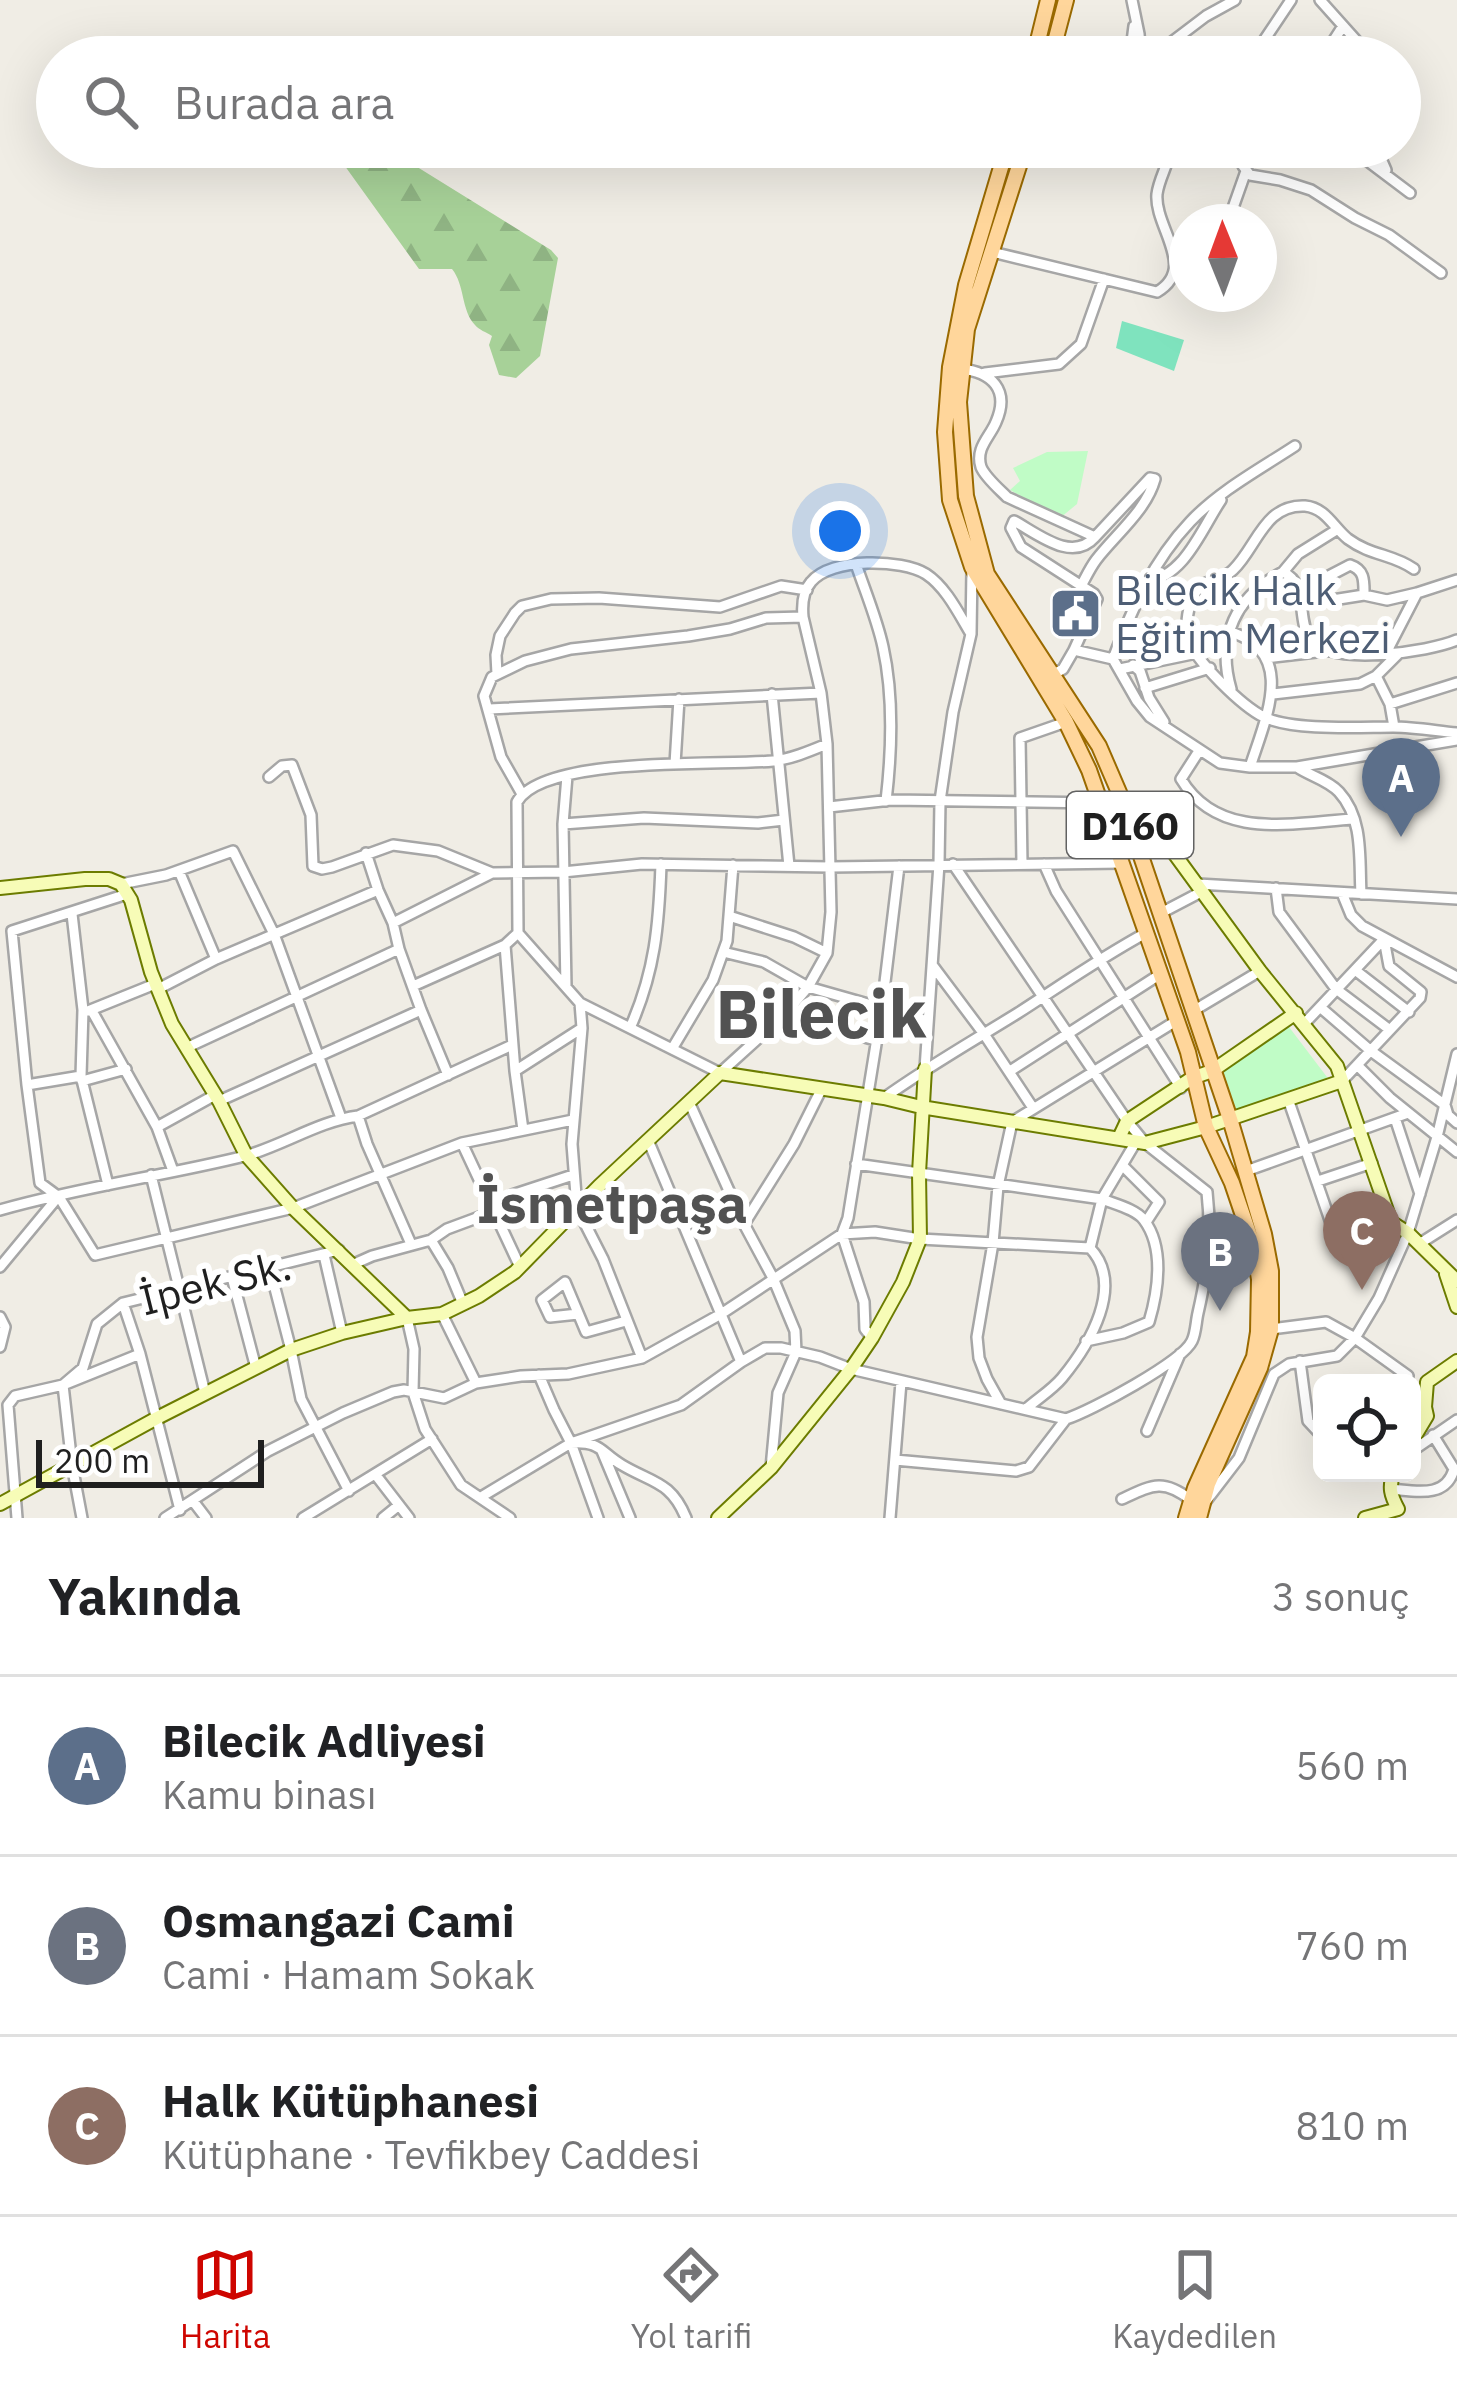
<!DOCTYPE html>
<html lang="tr">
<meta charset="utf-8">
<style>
:root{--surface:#fff;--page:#f2f2f2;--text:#202124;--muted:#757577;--line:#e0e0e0;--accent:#ce0500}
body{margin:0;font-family:"IBM Plex Sans",sans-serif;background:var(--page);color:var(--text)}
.controls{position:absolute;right:36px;bottom:36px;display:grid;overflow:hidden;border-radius:18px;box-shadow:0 12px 48px #0002}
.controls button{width:108px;height:108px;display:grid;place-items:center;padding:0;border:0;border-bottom:3px solid var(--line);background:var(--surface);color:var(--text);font:60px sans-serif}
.compass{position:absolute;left:1169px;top:204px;width:108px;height:108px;border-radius:50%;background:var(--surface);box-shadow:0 12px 48px #0002;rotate:359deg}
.scale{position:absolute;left:36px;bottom:30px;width:228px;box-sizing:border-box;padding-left:12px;border:6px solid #1f1f1f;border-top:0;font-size:33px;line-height:42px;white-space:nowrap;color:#1f1f1f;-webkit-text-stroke:9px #fff;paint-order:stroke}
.you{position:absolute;left:840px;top:531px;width:42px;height:42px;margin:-30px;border:9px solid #fff;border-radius:50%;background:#1a73e8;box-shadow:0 0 0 18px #1a73e833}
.badge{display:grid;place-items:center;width:78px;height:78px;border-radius:50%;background:var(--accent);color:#fff;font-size:39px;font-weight:700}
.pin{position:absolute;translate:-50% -99px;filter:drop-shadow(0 3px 6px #0008)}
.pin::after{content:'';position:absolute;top:63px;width:42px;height:36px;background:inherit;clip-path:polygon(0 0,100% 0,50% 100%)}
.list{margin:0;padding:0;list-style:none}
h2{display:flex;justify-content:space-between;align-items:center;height:156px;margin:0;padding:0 48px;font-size:51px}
h2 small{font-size:39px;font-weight:400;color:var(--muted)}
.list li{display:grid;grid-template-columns:78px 1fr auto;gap:36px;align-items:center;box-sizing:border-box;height:180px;padding:0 48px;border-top:3px solid var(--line)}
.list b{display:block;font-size:45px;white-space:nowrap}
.list p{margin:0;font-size:39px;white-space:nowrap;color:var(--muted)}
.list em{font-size:39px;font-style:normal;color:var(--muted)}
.icon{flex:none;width:66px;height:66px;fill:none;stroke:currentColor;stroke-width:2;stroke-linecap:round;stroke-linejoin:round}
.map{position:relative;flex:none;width:1457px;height:1518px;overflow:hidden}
.search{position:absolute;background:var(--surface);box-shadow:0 12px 48px #0002;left:36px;right:36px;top:36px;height:132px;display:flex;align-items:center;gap:30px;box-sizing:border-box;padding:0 42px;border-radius:66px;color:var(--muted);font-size:45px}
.sheet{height:696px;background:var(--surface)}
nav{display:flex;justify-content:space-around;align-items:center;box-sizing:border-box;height:168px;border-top:3px solid var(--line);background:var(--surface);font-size:33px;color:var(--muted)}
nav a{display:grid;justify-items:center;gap:6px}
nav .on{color:var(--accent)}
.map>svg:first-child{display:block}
.forest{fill:url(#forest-firs)}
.park{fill:#c0fcc6}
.pitch{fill:#7fe3be}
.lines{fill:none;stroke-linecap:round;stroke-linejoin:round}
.street-casing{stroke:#a6a6a6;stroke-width:14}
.secondary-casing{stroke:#6c7c00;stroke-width:16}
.primary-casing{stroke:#9a6a00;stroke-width:18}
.street{stroke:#fff;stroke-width:9}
.secondary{stroke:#f7fcb7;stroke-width:12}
.primary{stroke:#ffd69b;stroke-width:14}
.labels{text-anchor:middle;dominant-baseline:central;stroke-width:12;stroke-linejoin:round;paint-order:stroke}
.shield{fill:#fff;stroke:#626262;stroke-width:3}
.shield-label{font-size:39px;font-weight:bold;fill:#1f1f1f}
.service-label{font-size:42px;fill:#4e5e75;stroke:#fff;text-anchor:start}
.street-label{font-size:42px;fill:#1f1f1f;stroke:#fff}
.district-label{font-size:54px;font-weight:bold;fill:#525252;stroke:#fff}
.town-label{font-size:66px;font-weight:bold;fill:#525252;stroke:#fff}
</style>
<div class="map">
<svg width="1457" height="1518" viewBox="0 0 1457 1518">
<defs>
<pattern id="forest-firs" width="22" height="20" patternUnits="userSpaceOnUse" patternTransform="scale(3)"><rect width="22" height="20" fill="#a7d198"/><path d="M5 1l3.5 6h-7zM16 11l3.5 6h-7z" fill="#8fb383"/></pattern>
</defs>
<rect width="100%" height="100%" fill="#f0ede5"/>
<path class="forest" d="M342 147H385L551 250 558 258 540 356 516 378 499 375 489 345 492 336C486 332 479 330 475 325 461 310 465 285 452 269H419L342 162Z"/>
<path class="park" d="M1088 451 1077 504 1060 518 1010 490 1020 481 1013 468 1047 452Z
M1286 1023 1330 1081 1234 1116 1220 1070Z"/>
<path class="pitch" d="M1122 321 1184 340 1174 371 1116 348Z"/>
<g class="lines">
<defs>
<path id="street" d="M1132 0 1139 34 1141 57
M1320 0 1371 57
M1130 57 1134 26
M1152 57 1206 16 1235 0
M1253 57 1291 0
M1323 57 1343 26
M1400 88 1412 102 1400 125
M1242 147 1243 166 1250 175 1280 180 1311 190 1355 218 1389 235 1441 273
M1349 147 1410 193
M1376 147 1386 170
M1228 222 1246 171
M992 252 1157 292C1198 268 1154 227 1157 194 1159 178 1169 164 1171 147
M961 369C992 372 1010 390 996 422 990 437 975 448 981 467 985 477 999 489 1007 497L1095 537C1072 563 1038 534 1014 521L1011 528 1021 547 1094 594 1097 599 1074 650
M985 373 1059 364 1081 344 1104 279
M856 564C865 591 877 619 883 647 894 697 892 750 886 801
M1414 569C1393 554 1371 556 1348 539 1333 527 1326 508 1305 506 1264 504 1257 547 1233 570 1222 581 1205 578 1195 593 1188 605 1185 624 1188 638 1194 660 1243 707 1264 717 1294 731 1359 727 1393 727 1414 727 1436 731 1457 733
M1283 572 1298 554 1338 529
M1146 582C1185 576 1201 530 1221 500
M1081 586C1086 577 1090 568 1096 560 1116 534 1146 511 1155 479L1150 478 1095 537
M1300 591 1350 565C1365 570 1364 581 1364 595
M1301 605 1364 595 1387 600 1417 593
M1228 631C1298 651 1266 717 1250 767
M1386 653 1417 593 1457 580
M1266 658 1325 651
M1113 659C1132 609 1153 561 1190 522 1219 491 1260 469 1295 446
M1133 665 1140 671 1149 698 1164 722
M1120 669 1197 653
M497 674 496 655 500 636 515 613 522 606 551 599 599 598 720 607 781 586 807 590
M1052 675 1063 669 1074 650 1113 659 1137 701 1150 717 1220 763 1250 767H1297L1457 740
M1376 676 1390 704 1394 727
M1145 688 1210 668
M1231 689C1216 637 1236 596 1283 572 1309 584 1296 618 1310 639 1330 667 1429 652 1457 640
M772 694 789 866
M1273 694 1360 684 1376 676 1399 653
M1390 704 1457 683
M489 709 821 693
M1199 751 1181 779C1218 841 1292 823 1354 819
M675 764 679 699
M1297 767C1310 776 1328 780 1339 792 1364 819 1359 860 1361 894
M269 777 282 766 292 765 311 815 313 866 322 869 332 867 393 845 438 851 492 873
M522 794 501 757 484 696 492 677 525 661 571 649 688 636 730 629 766 618 803 617
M829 807 891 800 1100 803
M563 824 644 818 758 823 784 820
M366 853 378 890 393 923 399 949 421 1010 448 1075
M1022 864 1020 738 1066 722
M1044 864 1056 891 1181 1088
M179 871 216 959
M121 884 166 875 233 851 274 934 341 1118
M1198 884 1457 899
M1276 888 1279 912 1336 989 1390 1030
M1342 893 1351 915 1362 926 1457 977
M127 894 12 931 27 1085 40 1183 59 1197 95 1255 293 1208 462 1143 573 1120
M72 914 83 1010 81 1076 108 1185
M1159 914 1203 891
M729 916 794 937 827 953
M393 923 492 873 563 872 642 864 830 867 1122 863
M518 933 580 1003 720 1073 785 1014 808 987 827 953 831 912 827 744 821 693 803 617C802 606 803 591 811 582 831 557 902 559 926 574 946 587 959 614 971 634
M505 945 515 1071 523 1130
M723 952 764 962 808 987 928 1021
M933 966 984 1034 1033 1108
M1355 970 1409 1012
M413 986 505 945 518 933 517 802C544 755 720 766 773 761 791 759 810 751 827 744
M566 987 563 824 567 776
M158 989 216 959 378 890
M580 1003 582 1028 572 1144 577 1208 603 1259 642 1358
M1320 1007 1371 1051 1445 1105 1448 1115 1457 1123
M88 1011 155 984
M92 1011 157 1127 173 1171
M1193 1011 1260 971
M785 1014 875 1040
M1304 1024 1384 939
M630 1028C655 972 659 925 661 864
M186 1048 399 949
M672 1049 713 980 727 941 733 865
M1357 1065 1390 1098 1457 1152
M925 1069 939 864 940 801 953 712 971 634 972 568
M515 1071 582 1028
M1010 1071 1159 975
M82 1081 126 1069
M1342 1081 1420 998 1421 992 1389 966 1384 939
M27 1085 81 1076
M884 1098C927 1067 973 1041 1018 1013 1060 986 1100 958 1144 934
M1288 1099 1340 1249 1399 1229
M219 1101 421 1010
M689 1102 744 1224 773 1278 795 1331 796 1352 778 1393 771 1468
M358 1116 367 1144 411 1244
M1395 1118 1420 1194
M157 1127 215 1095
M648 1140 741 1362
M462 1143 520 1267
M856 1164 1102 1199C1114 1204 1136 1209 1144 1220 1165 1248 1158 1292 1149 1322L1123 1333 1086 1341
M1123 1166 1159 1202 1146 1222
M1246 1171 1408 1113
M151 1175 205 1393
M1318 1181 1372 1163
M0 1210C80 1187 164 1176 245 1156 284 1145 319 1121 358 1116L512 1045
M744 1224 794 1144 821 1090
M431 1240 448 1268 463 1304
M1419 1244 1457 1220
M1090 1248 1102 1199 1137 1140
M324 1255 342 1333
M354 1264 372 1256 431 1240 447 1229 482 1216 512 1195 573 1175
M0 1267 58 1197
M270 1269 291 1350 301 1399 349 1491
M232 1277 256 1368
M123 1303 140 1354 180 1510
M442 1314 476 1383
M578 1314 550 1317 542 1300 565 1282 586 1332 626 1321
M0 1317 5 1327 0 1347
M407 1318 414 1349 413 1392 425 1429 461 1485 510 1518
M1271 1329 1326 1322 1355 1338 1408 1376
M872 1338 865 1329 864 1302 842 1234 875 1232 920 1239 1090 1248C1125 1285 1090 1344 1062 1378 1052 1390 1037 1399 1026 1409
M1300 1361 1308 1421 1322 1436
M539 1375 554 1410 571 1443C601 1441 600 1452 622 1465 652 1483 671 1481 686 1518
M1001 1404 987 1379 979 1358 977 1337 993 1243 998 1186 1012 1122 1176 1021
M1147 1431 1180 1354
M571 1443 598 1518
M602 1451 630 1518
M1412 1451 1457 1420
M895 1460 1016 1471 1029 1467 1066 1419
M375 1474 409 1518
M1391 1489C1415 1491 1446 1499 1454 1469L1433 1435
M481 1497 571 1443 681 1405 741 1362 765 1348H781L820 1357 851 1369 1066 1419C1091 1411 1182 1362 1192 1341 1196 1333 1196 1321 1198 1313 1208 1269 1212 1238 1207 1192L1145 1143 1127 1121 953 864
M1122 1499C1152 1485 1163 1478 1191 1500
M193 1501 206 1518
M1206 1501 1239 1458 1274 1374 1289 1364 1337 1356 1355 1338 1379 1298 1408 1233 1437 1137 1457 1054
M17 1518 8 1405 15 1396 63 1385 140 1354
M82 1518 72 1465 63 1385 83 1368 97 1324 123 1303 339 1250
M165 1518 268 1451 343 1413 393 1392 404 1390 444 1398 476 1383 521 1376 568 1374 642 1358 721 1314 842 1234 848 1218 882 1007 899 866
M303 1518 432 1439
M383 1518 399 1505
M890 1518 901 1382"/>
<path id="secondary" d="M1100 803 1121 797 1149 819 1260 971 1337 1066 1391 1222 1408 1233 1457 1281
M0 888 85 879H109L121 884 131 900 151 972 172 1024 219 1101 246 1155 293 1208 407 1318
M1119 1138 1127 1121 1192 1078 1212 1071 1296 1013
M1446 1274 1457 1307
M1412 1441 1427 1416 1425 1407 1427 1382 1457 1361
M0 1504 157 1418 291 1350 342 1333 407 1318 442 1314 479 1296 515 1272 599 1186 720 1073 884 1098 921 1107 1145 1143 1206 1127 1342 1081
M718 1518 771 1468 851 1369 872 1338 903 1282 920 1239 919 1173 925 1069
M1365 1518 1398 1509C1391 1496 1388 1487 1394 1473"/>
<path id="primary" d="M1034 57 1048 0
M1051 57 1066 0
M1007 147 966 285 950 367 945 432 950 500 972 567 1066 722 1089 770 1188 1052 1206 1127 1232 1183 1253 1245 1259 1279 1258 1332 1254 1357 1195 1488 1186 1518
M1025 147 967 329 959 402 966 496 987 574 1099 746 1121 797 1230 1119 1264 1234 1271 1271V1329L1260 1368 1208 1484 1199 1518"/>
</defs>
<use href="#street" class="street-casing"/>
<use href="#secondary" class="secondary-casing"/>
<use href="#primary" class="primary-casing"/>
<use href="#street" class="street"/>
<use href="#secondary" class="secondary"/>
<use href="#primary" class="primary"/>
</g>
<defs>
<symbol id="civic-square" viewBox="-11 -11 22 22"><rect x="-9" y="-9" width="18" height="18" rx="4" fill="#5c6f8a" stroke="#fff"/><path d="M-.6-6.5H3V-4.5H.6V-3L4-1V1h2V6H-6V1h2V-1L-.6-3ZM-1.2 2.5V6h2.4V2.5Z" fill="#fff"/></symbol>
</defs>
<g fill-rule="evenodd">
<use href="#civic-square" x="1046" y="584" width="59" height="59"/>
</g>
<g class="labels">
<rect class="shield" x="1067" y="792" width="126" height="66" rx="9"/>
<g class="shield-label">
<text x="1130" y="825">D160</text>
</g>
<g class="service-label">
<text x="1115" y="589">Bilecik Halk<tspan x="1115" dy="48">Eğitim Merkezi</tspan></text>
</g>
<g class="street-label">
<text transform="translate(215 1282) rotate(-14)">İpek Sk.</text>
</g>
<g class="district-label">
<text x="612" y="1203">İsmetpaşa</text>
</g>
<g class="town-label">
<text x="821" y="1013">Bilecik</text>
</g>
</g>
</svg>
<div class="controls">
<button><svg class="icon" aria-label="locate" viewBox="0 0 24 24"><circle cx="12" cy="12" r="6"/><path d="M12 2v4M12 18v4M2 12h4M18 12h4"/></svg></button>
</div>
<svg class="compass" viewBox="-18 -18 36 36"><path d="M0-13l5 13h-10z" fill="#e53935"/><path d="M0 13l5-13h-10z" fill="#757577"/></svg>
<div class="scale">200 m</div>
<div class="you"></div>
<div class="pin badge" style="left:1401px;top:837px;background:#5c6f8a">A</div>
<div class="pin badge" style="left:1220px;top:1311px;background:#6b7280">B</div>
<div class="pin badge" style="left:1362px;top:1290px;background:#8d6e63">C</div>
<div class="search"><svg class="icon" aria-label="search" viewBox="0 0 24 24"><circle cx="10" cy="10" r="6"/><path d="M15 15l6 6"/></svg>Burada ara</div>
</div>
<section class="sheet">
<h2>Yakında<small>3 sonuç</small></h2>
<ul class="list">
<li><span class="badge" style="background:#5c6f8a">A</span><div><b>Bilecik Adliyesi</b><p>Kamu binası</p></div><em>560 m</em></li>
<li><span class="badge" style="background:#6b7280">B</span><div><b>Osmangazi Cami</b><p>Cami · Hamam Sokak</p></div><em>760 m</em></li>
<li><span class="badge" style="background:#8d6e63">C</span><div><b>Halk Kütüphanesi</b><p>Kütüphane · Tevfikbey Caddesi</p></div><em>810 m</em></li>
</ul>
</section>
<nav>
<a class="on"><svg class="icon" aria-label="map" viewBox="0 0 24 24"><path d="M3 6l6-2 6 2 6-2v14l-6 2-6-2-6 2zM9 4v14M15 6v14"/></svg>Harita</a>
<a><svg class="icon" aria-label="directions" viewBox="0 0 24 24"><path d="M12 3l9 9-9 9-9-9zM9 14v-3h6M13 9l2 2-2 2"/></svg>Yol tarifi</a>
<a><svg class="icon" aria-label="saved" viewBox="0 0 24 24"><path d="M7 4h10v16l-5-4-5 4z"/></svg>Kaydedilen</a>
</nav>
